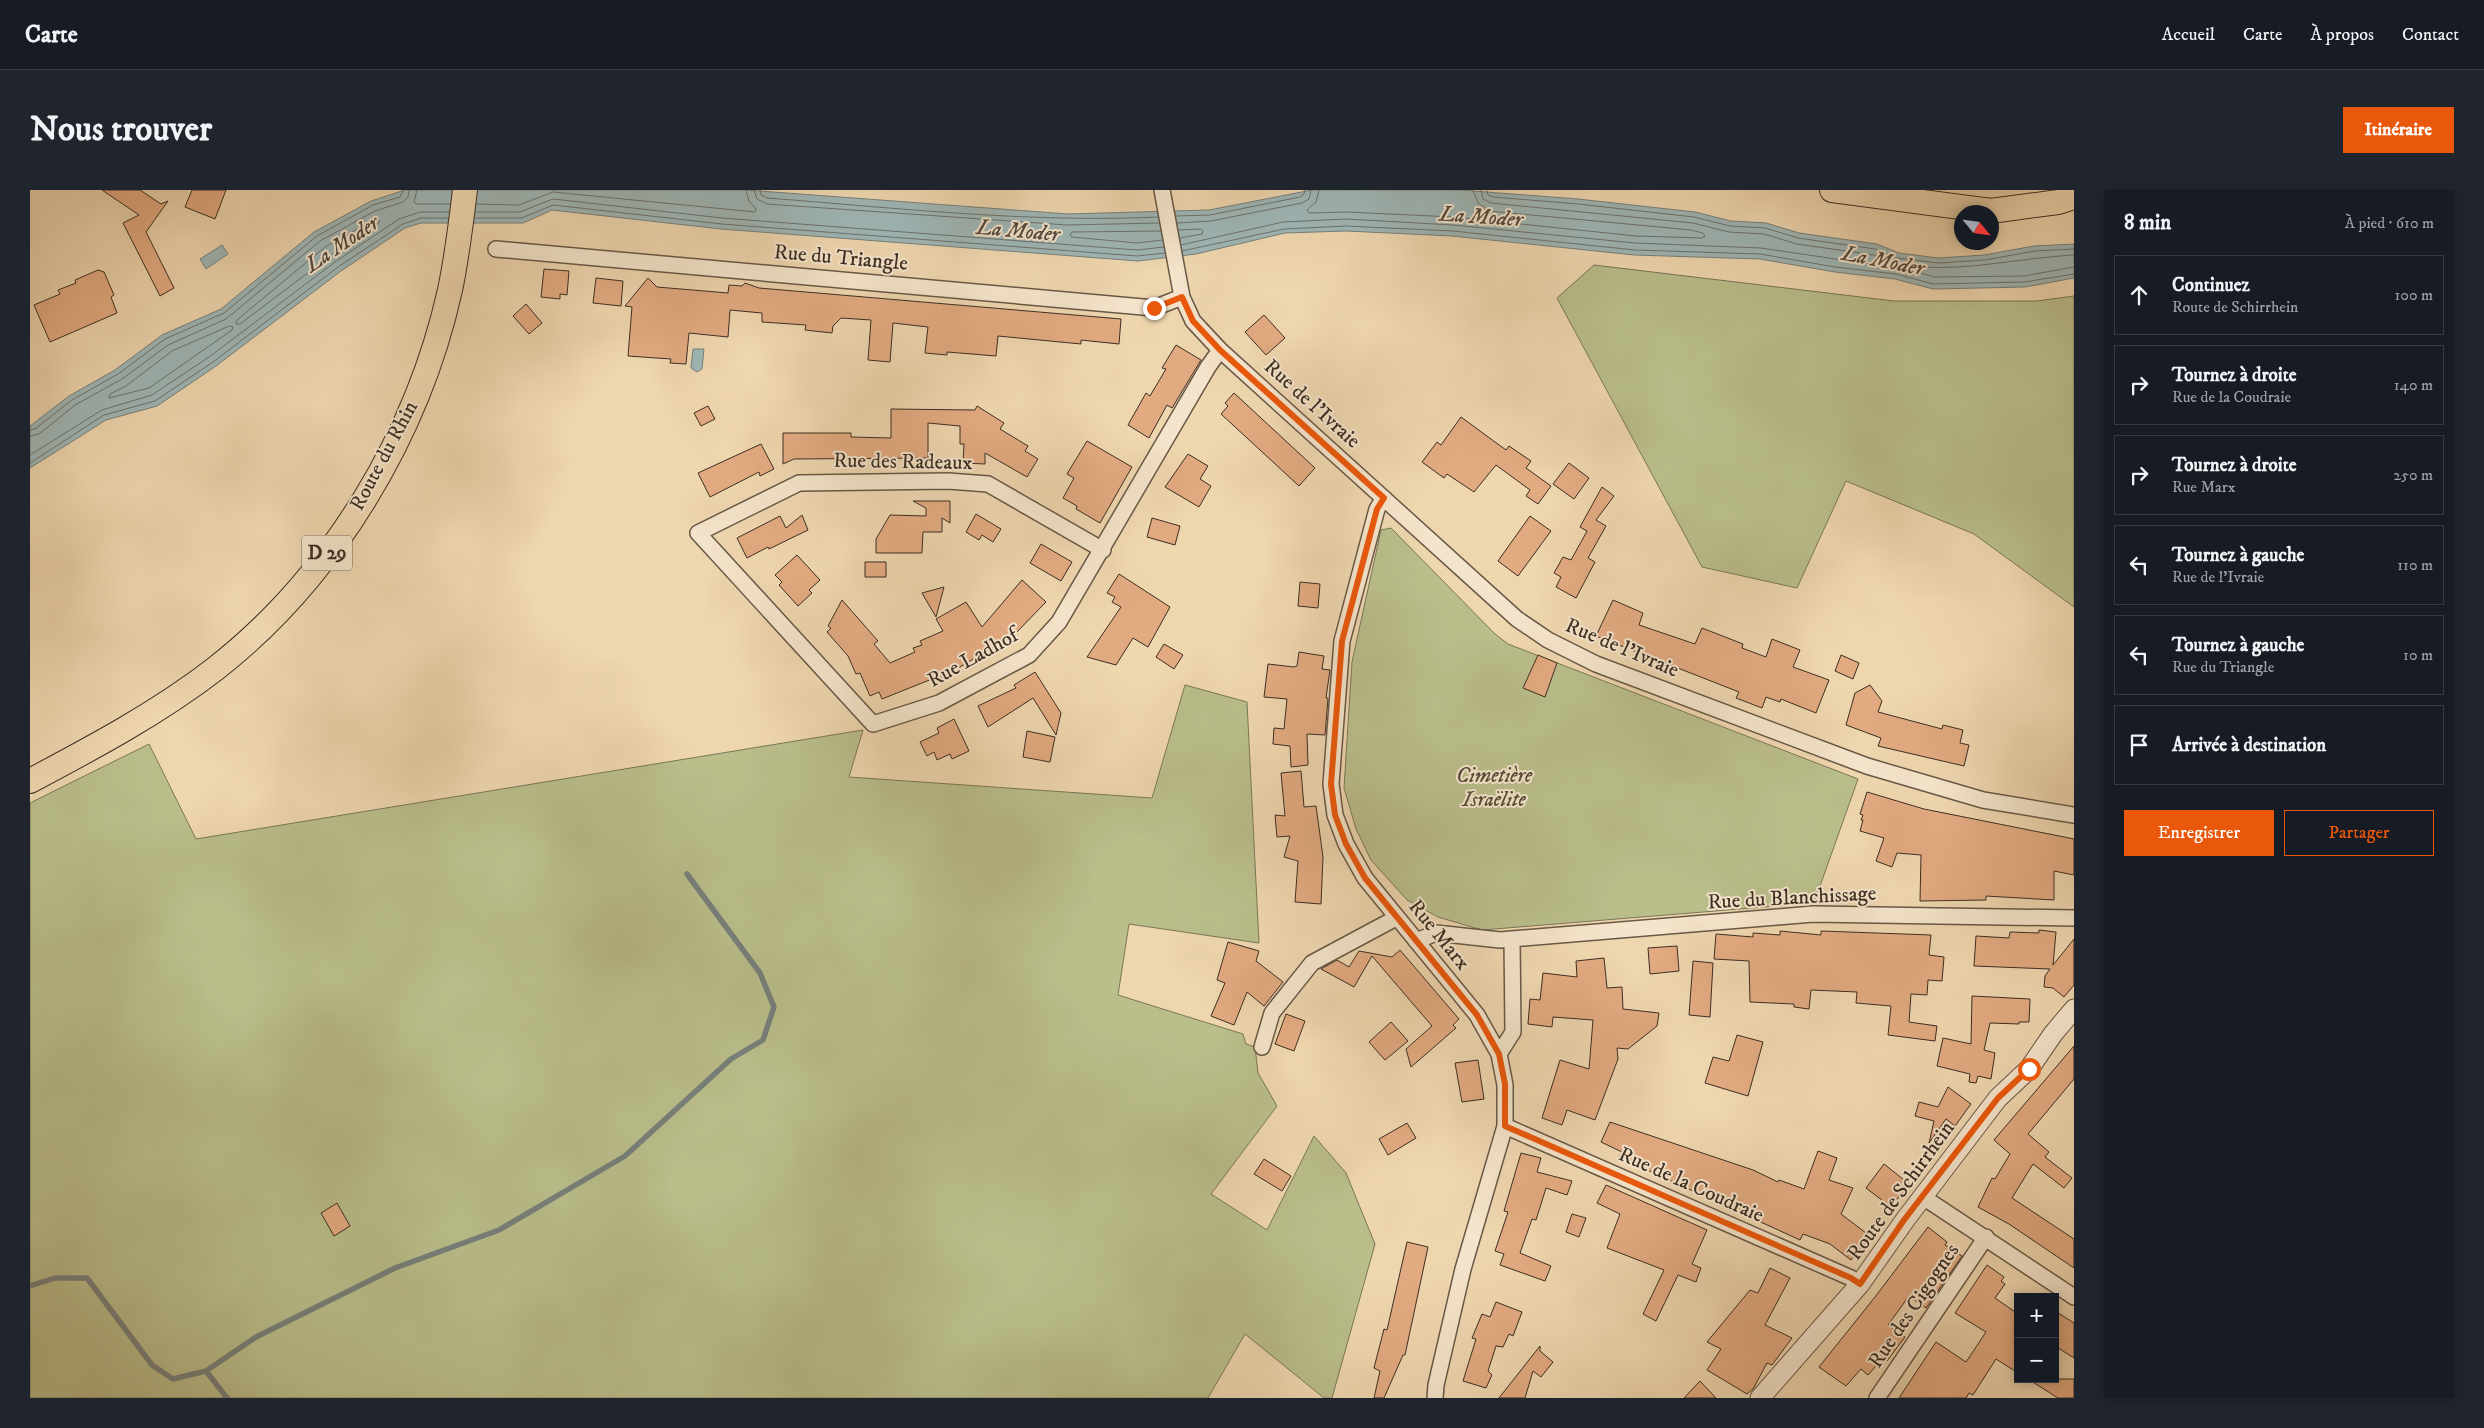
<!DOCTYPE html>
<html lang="fr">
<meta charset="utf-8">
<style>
:root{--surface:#171b24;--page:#20242c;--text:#f1f3f6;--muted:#9ea1a6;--line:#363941;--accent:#ea580c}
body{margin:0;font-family:"IM FELL DW Pica",serif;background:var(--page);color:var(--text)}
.controls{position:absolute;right:15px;bottom:15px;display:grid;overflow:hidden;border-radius:0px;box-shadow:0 2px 12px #0003}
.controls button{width:45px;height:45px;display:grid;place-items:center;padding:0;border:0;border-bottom:1px solid var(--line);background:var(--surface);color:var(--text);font:25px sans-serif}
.compass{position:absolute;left:1924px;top:15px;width:45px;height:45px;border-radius:50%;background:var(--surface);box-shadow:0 2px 12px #0003;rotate:119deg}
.stop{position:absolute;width:15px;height:15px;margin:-11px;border:4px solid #ea580c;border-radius:50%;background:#fff}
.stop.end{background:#ea580c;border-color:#fff;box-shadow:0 1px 5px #0008}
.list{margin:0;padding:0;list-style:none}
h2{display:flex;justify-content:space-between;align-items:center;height:65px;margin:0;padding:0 20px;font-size:21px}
h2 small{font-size:16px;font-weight:400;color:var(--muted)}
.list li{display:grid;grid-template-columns:32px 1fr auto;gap:15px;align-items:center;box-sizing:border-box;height:80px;margin:0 10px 10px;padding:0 10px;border:1px solid var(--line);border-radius:0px}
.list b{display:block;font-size:19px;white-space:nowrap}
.list p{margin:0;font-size:16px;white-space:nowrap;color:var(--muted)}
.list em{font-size:16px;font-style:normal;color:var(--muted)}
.actions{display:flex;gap:10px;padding:15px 20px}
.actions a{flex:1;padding:11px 0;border:1px solid var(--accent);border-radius:0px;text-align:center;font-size:18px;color:var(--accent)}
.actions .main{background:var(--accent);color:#fff}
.icon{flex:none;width:28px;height:28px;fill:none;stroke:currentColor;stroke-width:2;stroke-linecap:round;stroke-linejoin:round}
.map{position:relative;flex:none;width:2044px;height:1208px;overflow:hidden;border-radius:0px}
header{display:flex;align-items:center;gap:30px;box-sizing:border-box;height:70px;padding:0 25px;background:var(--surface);border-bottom:1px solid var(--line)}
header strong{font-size:24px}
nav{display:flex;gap:28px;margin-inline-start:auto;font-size:18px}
.intro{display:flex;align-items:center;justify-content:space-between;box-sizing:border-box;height:120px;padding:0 30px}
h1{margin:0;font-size:35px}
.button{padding:12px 22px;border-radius:0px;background:var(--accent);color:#fff;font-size:18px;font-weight:700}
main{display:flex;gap:30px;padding:0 30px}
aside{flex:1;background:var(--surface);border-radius:0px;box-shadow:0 2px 12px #0003}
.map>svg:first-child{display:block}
.green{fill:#b9be8b;stroke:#7a7657}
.water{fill:#9eb6b6;stroke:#77807b}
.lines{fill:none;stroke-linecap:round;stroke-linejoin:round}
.shore{stroke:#6d726c;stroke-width:1}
.stream{stroke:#77807b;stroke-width:5.5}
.building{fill:#e2aa81;stroke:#3c2e23}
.minor-casing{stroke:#685846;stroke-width:18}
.tertiary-casing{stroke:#685846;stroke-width:21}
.primary-casing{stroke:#3c2e23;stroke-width:26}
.minor{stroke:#f4e4cb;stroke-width:15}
.tertiary{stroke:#f4e4cb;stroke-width:19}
.primary{stroke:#eed6af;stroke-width:24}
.route{stroke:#ea580c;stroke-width:6}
.labels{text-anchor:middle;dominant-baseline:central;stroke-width:4;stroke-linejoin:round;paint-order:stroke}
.shield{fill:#f4e4cb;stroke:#736555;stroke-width:1}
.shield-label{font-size:20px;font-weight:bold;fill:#3c2e23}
.street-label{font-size:21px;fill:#3c2e23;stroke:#f4e4cb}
.park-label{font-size:21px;font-style:italic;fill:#554b38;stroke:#f4e4cb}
.water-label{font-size:22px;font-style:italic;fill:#504940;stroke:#f4e4cb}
</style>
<header>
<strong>Carte</strong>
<nav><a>Accueil</a><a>Carte</a><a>À propos</a><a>Contact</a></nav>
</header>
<div class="intro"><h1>Nous trouver</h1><a class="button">Itinéraire</a></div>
<main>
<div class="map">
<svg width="2044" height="1208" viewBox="0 0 2044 1208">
<rect width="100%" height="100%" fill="#eed6af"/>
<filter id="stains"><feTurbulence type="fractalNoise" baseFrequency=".004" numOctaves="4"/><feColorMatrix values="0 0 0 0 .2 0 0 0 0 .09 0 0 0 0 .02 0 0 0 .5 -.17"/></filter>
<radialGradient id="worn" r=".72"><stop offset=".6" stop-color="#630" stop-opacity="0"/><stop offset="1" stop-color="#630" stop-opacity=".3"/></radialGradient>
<path class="green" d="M1564 75 1864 111H2007L2044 106V417L1944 344 1816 291 1767 398 1672 377 1527 108Z
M1361 338 1465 444 1478 454 1828 589 1784 713 1452 740 1408 727 1377 710 1341 670 1326 639 1314 598 1322 472 1351 340Z
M1155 495 1217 512 1229 753 1099 734 1088 805 1213 844 1216 854 1225 857 1228 883 1247 916 1181 1004 1237 1040 1284 946 1316 983 1345 1054 1302 1208H1294L1215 1144 1178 1208H0V613L119 554 166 649 833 540 819 587 1122 608Z"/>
<path class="water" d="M375 0H716L1038 24 1179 20 1282 0H1430L1548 9 1665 22 1701 31 1736 33 1769 43 1847 54 1869 63 1908 68 1954 65 2004 56 2044 54V88L1995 97 1903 99 1865 89 1805 82 1730 69 1604 65 1422 46 1316 41 1255 43 1166 64 1108 71 691 39 522 20 493 33H391L375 38 311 81 186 176 127 216 76 230 0 278V236L39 206 85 180 132 145 191 119 284 42 341 11Z
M192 55 198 64 176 79 170 69Z
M663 159H674L672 179 667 182 661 178Z"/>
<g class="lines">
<path class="shore" d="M387 0 384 12 386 14H420
M724 0 727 9 737 14 1037 35 1129 33
M730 0 731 5 737 8C867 18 998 33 1128 27
M1289 0 1286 12 1277 20 1279 23 1317 22 1423 27 1606 46 1672 48 1675 46 1673 43 1661 40 1459 21 1448 13 1443 0
M1457 0 1458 5 1463 7 1548 14 1664 27 1700 36 1735 38 1768 48 1845 59 1868 68 1908 73 1955 70 2005 61 2044 59
M446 14 489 15 523 2 725 22 726 19 719 11 716 0
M446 22H490L523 9 692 28 1107 60 1134 57
M1146 26 1180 25 1270 7 1274 4 1275 0
M445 28H492L523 15 692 34 1107 66 1135 63
M346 29 349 30V33L300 66 210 134H206L207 130 295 57Z
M1147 33 1181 31 1272 13 1279 9 1281 0
M1148 40 1171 39 1173 41 1172 44 1150 48
M1131 41 1042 42 1040 45 1042 47 1107 53 1132 50
M1151 55 1253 32 1316 29 1423 35 1605 53 1731 58 1860 77 1862 75 1861 72 1844 65 1767 54 1734 44 1699 42 1663 33 1461 13 1453 9 1451 0
M1152 61 1254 39 1316 36 1423 41 1605 60 1730 64 1805 77 1866 84 1903 94 1994 92 2044 84
M2044 65C1988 68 1935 82 1880 76L1877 79 1904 87 1994 86 2044 77
M200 136 203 137 202 140 119 198 79 208 80 204 96 196 142 161Z
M0 240 5 239 42 210 88 184 135 149 194 123 287 46 343 15 370 7 373 0
M0 246 9 244 45 215 92 189 138 155 196 129 290 51 345 21 373 12 378 7 379 0
M0 265 72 220 122 205 179 167 305 72 369 29 390 22H419
M0 273 74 225 125 211 183 172 308 77 373 34 391 28H418"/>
<path class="stream" d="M0 1096 25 1088H57L122 1175 143 1189 176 1181 226 1147 365 1078 469 1040 595 966 701 869 733 850 744 817 730 783 657 684
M176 1181 197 1208"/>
</g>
<path class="building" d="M72 0H110L131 14 138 11 116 42 144 98 130 106 93 33 109 25Z
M162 0H196L185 29 155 17Z
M514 79 539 81 537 105 530 104V109L511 107Z
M68 80 74 82 84 105 81 107 87 123 20 152 4 115 30 104 28 100 46 93 45 90Z
M566 88 593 91 591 116 563 113Z
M618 88 627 97 698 103 699 95 712 96 715 93 729 98 1091 129 1089 154 1051 150V154L968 146 966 166 917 162V165L895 163 898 137 863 133 860 172 838 170 841 130 811 128 803 136 802 143 775 140 776 135 732 132V123L700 120 698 147 659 143 656 174 640 173 641 169 598 166 602 117 595 116Z
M496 114 512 133 499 144 483 126Z
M1234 125 1255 148 1236 165 1215 142Z
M1146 155 1171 170 1142 218 1137 215 1119 248 1098 235 1116 203 1120 206 1136 179 1132 178Z
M1204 203 1285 278 1269 296 1191 224 1198 216 1195 213Z
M678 216 685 229 671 236 664 223Z
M947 216 974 233 970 239 998 256 995 261 1008 269 997 287 955 263V274L933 273 934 254H930V236L898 233V268L764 269 753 274V243H821V247L861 248V219L945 220Z
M1431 227 1476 260 1479 256 1501 271 1496 278 1521 296 1508 314 1496 306 1500 300 1466 275 1444 302 1417 284 1414 288 1392 272 1407 252 1411 255Z
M1057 251 1102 277 1070 333 1046 319 1047 316 1033 308 1044 288 1037 284Z
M731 254 744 279 730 286 729 282 680 307 668 283Z
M1158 264 1178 276 1170 289 1181 296 1169 317 1135 297Z
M1539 273 1559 288 1544 309 1523 294Z
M1572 297 1584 306 1566 330 1576 336 1558 368 1565 372 1546 408 1526 397 1531 387 1524 383 1533 367 1541 370 1556 343 1557 341 1550 337Z
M883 311H920V333L912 328V342H893L892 363H846V349L860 325 896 326V318Z
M946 324 971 339 963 352 952 345 949 350 936 342Z
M772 325 778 340 739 359 738 357 717 368 707 348 750 326 756 338Z
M1500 326 1521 341 1488 386 1468 371Z
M1122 328 1150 336 1145 355 1117 347Z
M1011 354 1042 372 1031 391 1000 373Z
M767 365 790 390 779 400 782 403 768 416 749 395 752 392 745 385Z
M835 372H856V387H835Z
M1089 384 1140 417 1118 457 1103 448 1086 475 1057 467 1091 417 1082 412 1085 407 1077 403Z
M992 390 1016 412 984 445 908 490 907 487 852 509 849 502 840 506 830 483 826 484 818 466 797 442 801 438 798 436 812 410 848 451 844 454 860 473 885 462 883 458 892 455 890 451 913 441 906 429 936 412 952 437Z
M1270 392 1290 394 1288 418 1268 416Z
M914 397 906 427 892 403Z
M1583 410 1613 423 1609 435 1665 454 1672 438 1713 454 1712 458 1736 467 1742 449 1770 460 1763 477 1799 490 1786 523 1751 509 1750 512 1736 507 1732 518 1706 508 1709 502 1566 446Z
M1134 454 1153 465 1144 479 1126 467Z
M1269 462 1294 466 1292 479 1300 480 1296 508H1298L1295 545 1277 544 1278 575 1261 577 1260 556 1243 554 1244 538 1254 539 1257 509 1234 507 1238 474 1264 477 1267 476Z
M1508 465 1527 473 1515 507 1493 498Z
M1811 465 1829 473 1823 489 1805 481Z
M1005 482 1031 523 1026 545 1003 508 958 537 948 516 986 498 984 495Z
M1840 495 1852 511 1848 522 1912 539 1913 535 1933 540 1930 553 1939 555 1934 576 1848 556 1851 548 1816 535 1825 503Z
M924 529 939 561 922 569 920 564 907 570 904 562 897 566 890 552 909 543 907 538Z
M997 541 1025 547 1020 572 993 567Z
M1271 581 1274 617 1286 616 1293 667 1291 714 1265 712 1268 671 1254 667 1260 646 1247 647 1245 625 1255 626 1251 583Z
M1837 602 1894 619 2044 649V685L2024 681V710L1956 706V710L1890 711 1891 665 1867 663 1862 677 1846 671 1854 648 1830 641 1833 630H1831L1833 625 1830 624Z
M2009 740 2026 742 2023 775 2044 749V795L2034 807 2023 798 2014 797 2015 786 2020 779 1944 776 1946 746 1979 748 1980 742 2009 743Z
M1750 741 1791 745V741L1901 745 1899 765 1914 767 1912 791 1898 790 1897 805 1881 804 1879 832 1907 836 1905 851 1858 845 1861 816 1826 813 1827 802 1781 800 1779 819 1764 817V814L1720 812 1719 771 1684 769 1686 744 1723 747V743L1750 745Z
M1198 752 1229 761 1226 771 1253 792 1234 816 1217 802 1204 835 1181 826 1195 793 1187 790Z
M1647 756 1649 781 1620 784 1618 758Z
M1370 760 1429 829 1423 835 1426 838 1381 877 1376 859 1402 836 1342 766 1324 797 1291 779 1307 770 1319 777 1329 761 1362 767Z
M1574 768 1577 798 1592 797 1593 819 1629 823 1627 836 1598 859 1587 858 1588 869 1565 930 1537 920 1532 935 1512 928 1530 870 1559 879 1563 830 1523 827 1522 837 1498 834 1500 809 1510 810 1513 783 1547 787 1546 771Z
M1663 771 1683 773 1680 827 1659 825Z
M1942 806 2000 809 1999 832H1989V834L1960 833 1954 860 1965 863 1961 889 1948 886 1946 893 1939 892 1940 884 1907 876 1913 848 1941 854Z
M1256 824 1275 831 1264 861 1245 854Z
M1361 832 1378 851 1355 870 1339 852Z
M1707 845 1733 852 1718 906 1675 893 1683 867 1699 871Z
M2044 856V889L1998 944 2019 962 2015 967 2042 988 2034 998 2003 974 1982 1008 2044 1049V1078L1979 1034 1948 1017 1962 988 1965 989 1980 964 1964 950Z
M1448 870 1454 909 1432 912 1425 873Z
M1918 897 1941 914 1925 936 1916 929 1899 953 1904 931 1885 926 1889 912 1908 917Z
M1580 932 1723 980 1748 992 1749 990 1774 999 1788 961 1807 968 1799 990 1823 998 1811 1024 1840 1046 1821 1070 1800 1054 1773 1044 1770 1050 1589 967 1592 962 1571 952Z
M1377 933 1386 948 1358 965 1349 949Z
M1491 963 1511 968 1507 982 1542 991 1537 1005 1516 998 1506 1030 1502 1029 1490 1063 1521 1076 1515 1091 1470 1075 1474 1064 1465 1061 1478 1022 1474 1021Z
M1234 969 1261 986 1252 1001 1224 984Z
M1854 974 1879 994 1861 1017 1836 998Z
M1576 995 1677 1040 1662 1074 1671 1078 1666 1092 1648 1085 1626 1131 1613 1124 1634 1080 1577 1058 1590 1024 1567 1013Z
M307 1013 320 1036 304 1046 291 1023Z
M1542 1024 1556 1028 1549 1047 1536 1042Z
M1898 1037 1917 1052 1915 1055 1932 1066 1896 1118 1879 1106 1858 1135 1875 1147 1857 1171 1853 1168 1838 1185 1831 1179 1816 1196 1789 1177 1845 1107Z
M1377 1052 1398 1057 1375 1165H1373L1354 1208H1344L1350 1181 1344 1178 1354 1139 1357 1140Z
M1957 1075 1974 1087 1971 1091 1975 1094 1965 1108 1988 1124V1183L1966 1169 1943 1205 1939 1203 1936 1208H1869L1906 1152 1936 1172 1956 1142 1925 1123Z
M1740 1078 1760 1088 1735 1135 1762 1148 1742 1175 1737 1173 1723 1199 1717 1204 1677 1180 1691 1159 1677 1152 1720 1100 1728 1103Z
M1466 1112 1492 1122 1483 1146 1479 1144 1473 1157 1466 1156 1458 1181 1462 1185 1456 1198 1433 1191 1446 1149 1442 1148 1452 1124 1460 1127Z
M2025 1121 2044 1133V1168L2025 1156Z
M1510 1156V1161L1523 1172 1511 1187 1503 1181 1495 1208H1469Z
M1998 1189H2044V1208H2028Z
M1670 1191 1686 1208H1654Z"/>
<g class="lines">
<defs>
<path id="minor" d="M1132 0 1152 107 1163 131 1190 160 1487 429 1518 450 1566 474 1837 576 1953 610 2044 625
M466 59 1124 118 1152 107
M1354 308 1347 319 1312 451 1301 594 1305 625 1316 654 1335 688 1447 825 1469 864 1475 895V936L1433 1079 1406 1195 1405 1208
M1073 360 958 294 918 291 769 293 668 343 843 534 909 513 999 465 1029 432 1178 177 1190 160
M1386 751 1406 743 1470 750 1783 724 2044 728
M1232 857 1242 823 1282 773 1366 728
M1469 864 1483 842 1482 749
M1475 936 1821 1088 1830 1094
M1893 1007 2044 1107
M1847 1208 1956 1047"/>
<path id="tertiary" d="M1730 1208 1830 1094 1875 1030 1968 908 1999 879 2023 844 2044 819"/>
<path id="primary" d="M1802 0 1961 21 2028 12 2044 7
M0 591C64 557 128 523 185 479 303 387 388 244 420 100 427 67 431 33 435 0"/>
</defs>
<use href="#minor" class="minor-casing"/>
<use href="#tertiary" class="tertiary-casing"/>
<use href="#primary" class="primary-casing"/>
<use href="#minor" class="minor"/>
<use href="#tertiary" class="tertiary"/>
<use href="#primary" class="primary"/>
</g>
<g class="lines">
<path class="route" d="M1124 118 1152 107 1163 131 1190 160 1354 308 1347 319 1312 451 1301 594 1305 625 1316 654 1335 688 1447 825 1469 864 1475 894V936L1821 1088 1830 1094 1874 1030 1968 908 1999 879"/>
</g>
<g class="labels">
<rect class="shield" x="272" y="345.5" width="50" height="35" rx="4"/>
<g class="shield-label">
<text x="297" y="363">D 29</text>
</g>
<g class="street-label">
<text transform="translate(811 68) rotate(5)">Rue du Triangle</text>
<text transform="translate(1282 214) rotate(42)">Rue de l'Ivraie</text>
<text transform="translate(354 266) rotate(-62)">Route du Rhin</text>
<text transform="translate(873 272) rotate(1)">Rue des Radeaux</text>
<text transform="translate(1592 458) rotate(23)">Rue de l'Ivraie</text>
<text transform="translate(943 468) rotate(-29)">Rue Ladhof</text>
<text transform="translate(1762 708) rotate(-3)">Rue du Blanchissage</text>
<text transform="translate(1409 745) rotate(51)">Rue Marx</text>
<text transform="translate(1661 995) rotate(24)">Rue de la Coudraie</text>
<text transform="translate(1871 1001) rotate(-54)">Route de Schirrhein</text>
<text transform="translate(1884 1116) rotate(-56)">Rue des Cigognes</text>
</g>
<g class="park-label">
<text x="1464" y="586">Cimetière<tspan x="1464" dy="24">Israëlite</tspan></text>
</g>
<g class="water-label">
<text transform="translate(1451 27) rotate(4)">La Moder</text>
<text transform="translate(988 41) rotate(5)">La Moder</text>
<text transform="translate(312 54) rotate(-34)">La Moder</text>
<text transform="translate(1853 71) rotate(11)">La Moder</text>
</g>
</g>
<rect width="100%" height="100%" filter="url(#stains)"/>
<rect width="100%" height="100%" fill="url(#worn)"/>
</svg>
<div class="controls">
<button>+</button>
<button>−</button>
</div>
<svg class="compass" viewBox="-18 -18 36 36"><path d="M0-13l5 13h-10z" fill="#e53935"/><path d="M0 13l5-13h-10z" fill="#9ea1a6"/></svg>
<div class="stop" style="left:1999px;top:879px"></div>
<div class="stop end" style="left:1124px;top:118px"></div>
</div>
<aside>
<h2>8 min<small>À pied · 610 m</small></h2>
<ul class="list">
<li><svg class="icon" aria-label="ahead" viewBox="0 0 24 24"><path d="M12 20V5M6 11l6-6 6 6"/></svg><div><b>Continuez</b><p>Route de Schirrhein</p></div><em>100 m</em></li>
<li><svg class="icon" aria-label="right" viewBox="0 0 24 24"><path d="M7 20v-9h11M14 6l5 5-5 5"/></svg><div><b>Tournez à droite</b><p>Rue de la Coudraie</p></div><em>140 m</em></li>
<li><svg class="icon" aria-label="right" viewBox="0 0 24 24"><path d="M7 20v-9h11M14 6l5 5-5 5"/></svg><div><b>Tournez à droite</b><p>Rue Marx</p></div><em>250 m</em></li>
<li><svg class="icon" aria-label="left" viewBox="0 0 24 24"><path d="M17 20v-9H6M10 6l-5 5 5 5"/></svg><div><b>Tournez à gauche</b><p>Rue de l'Ivraie</p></div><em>110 m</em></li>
<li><svg class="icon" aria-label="left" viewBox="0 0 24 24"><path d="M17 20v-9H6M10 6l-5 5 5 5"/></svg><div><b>Tournez à gauche</b><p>Rue du Triangle</p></div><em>10 m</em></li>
<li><svg class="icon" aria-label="arrive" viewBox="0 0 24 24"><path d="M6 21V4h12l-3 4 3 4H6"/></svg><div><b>Arrivée à destination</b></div></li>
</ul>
<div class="actions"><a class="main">Enregistrer</a><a>Partager</a></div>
</aside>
</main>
